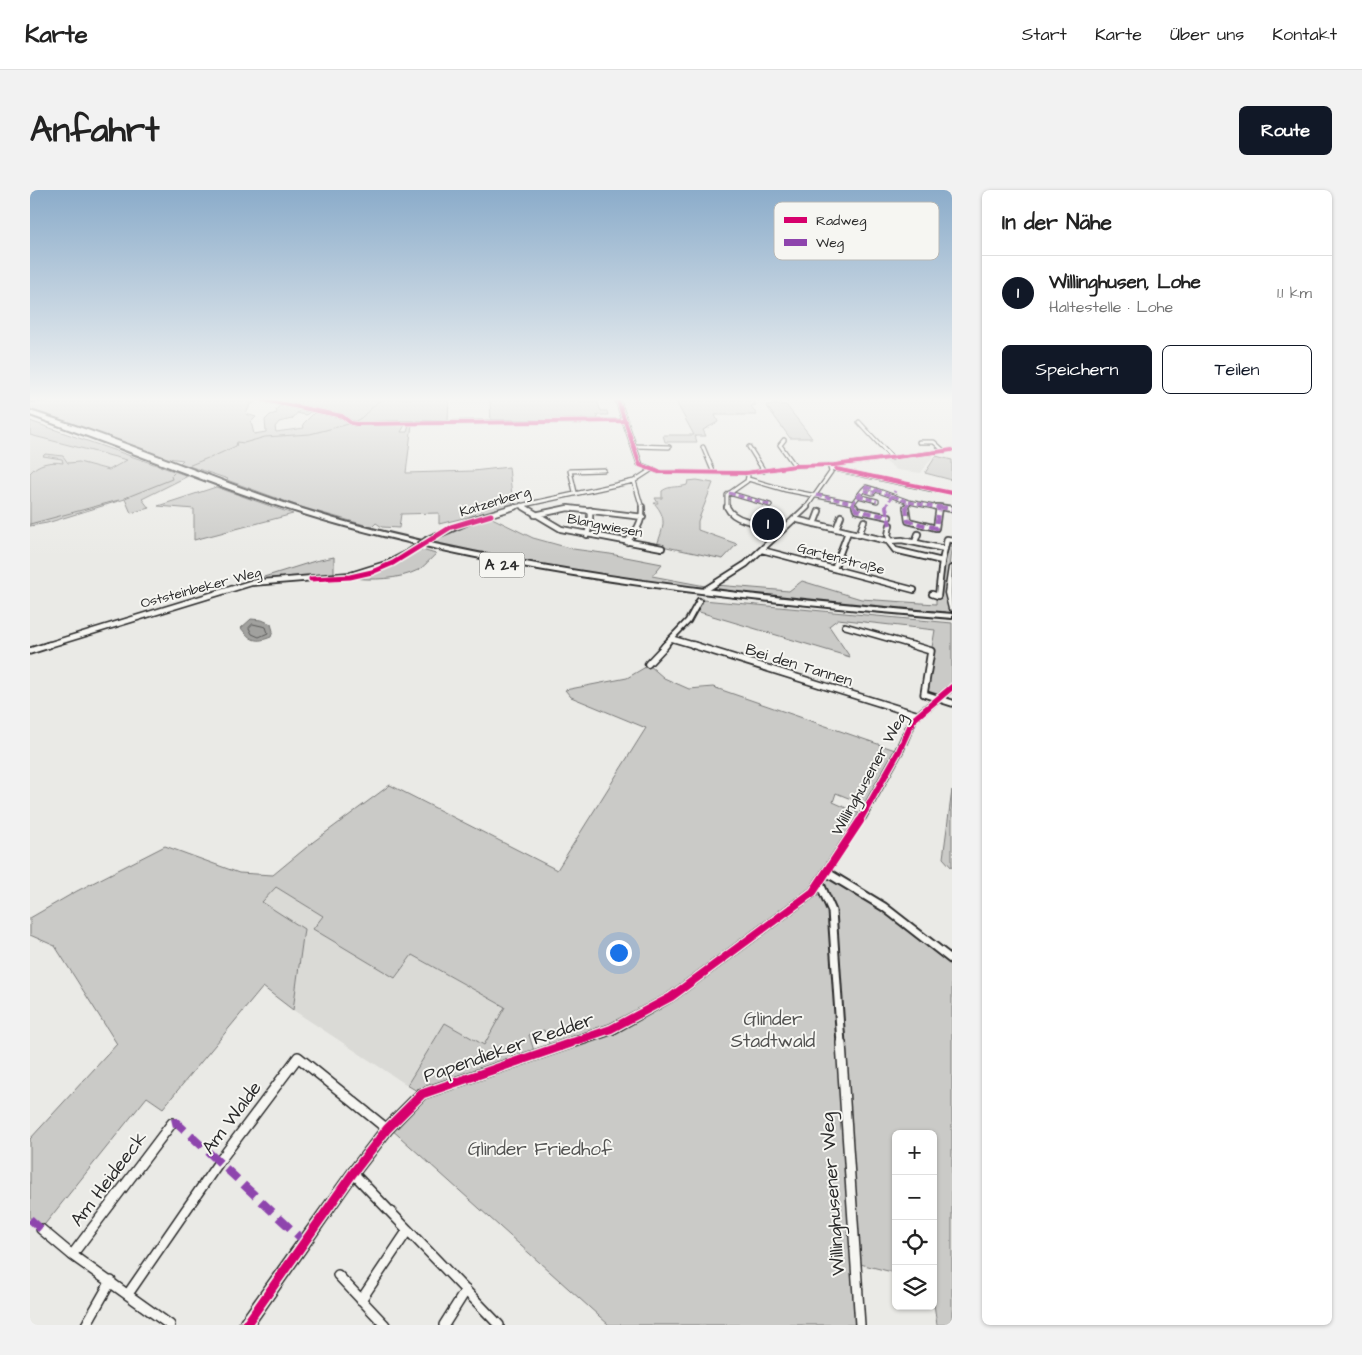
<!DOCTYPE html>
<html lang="de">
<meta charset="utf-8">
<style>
:root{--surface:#fff;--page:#f2f2f2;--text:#222;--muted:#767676;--line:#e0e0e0;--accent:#111827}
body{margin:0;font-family:"Architects Daughter",sans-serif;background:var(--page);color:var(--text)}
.controls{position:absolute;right:15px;bottom:15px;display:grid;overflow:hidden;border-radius:8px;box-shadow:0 1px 4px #0004}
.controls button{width:45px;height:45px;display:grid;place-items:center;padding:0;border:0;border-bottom:1px solid var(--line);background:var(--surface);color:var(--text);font:25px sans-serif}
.you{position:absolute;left:588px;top:762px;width:18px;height:18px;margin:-12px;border:4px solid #fff;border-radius:50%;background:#1a73e8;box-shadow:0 0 0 8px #1a73e833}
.badge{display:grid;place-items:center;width:32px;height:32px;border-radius:50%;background:var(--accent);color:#fff;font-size:16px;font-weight:700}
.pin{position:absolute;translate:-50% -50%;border:2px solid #fff;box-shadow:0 1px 5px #0006}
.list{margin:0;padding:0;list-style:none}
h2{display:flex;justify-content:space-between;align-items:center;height:65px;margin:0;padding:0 20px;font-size:21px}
h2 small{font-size:16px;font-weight:400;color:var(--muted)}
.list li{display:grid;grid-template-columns:32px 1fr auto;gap:15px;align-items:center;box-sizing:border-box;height:75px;padding:0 20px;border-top:1px solid var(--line)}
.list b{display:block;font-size:19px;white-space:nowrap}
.list p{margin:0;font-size:16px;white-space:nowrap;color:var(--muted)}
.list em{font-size:16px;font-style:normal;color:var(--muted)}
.actions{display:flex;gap:10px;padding:15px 20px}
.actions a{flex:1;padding:11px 0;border:1px solid var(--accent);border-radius:8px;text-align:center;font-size:18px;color:var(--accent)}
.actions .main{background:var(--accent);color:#fff}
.icon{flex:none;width:28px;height:28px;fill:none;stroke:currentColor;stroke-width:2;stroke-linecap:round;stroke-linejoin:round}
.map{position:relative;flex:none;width:922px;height:1135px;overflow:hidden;border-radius:8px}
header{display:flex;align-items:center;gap:30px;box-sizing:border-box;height:70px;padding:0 25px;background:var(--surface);border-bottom:1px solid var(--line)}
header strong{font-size:24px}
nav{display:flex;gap:28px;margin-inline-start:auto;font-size:18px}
.intro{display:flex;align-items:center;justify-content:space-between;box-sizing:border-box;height:120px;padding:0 30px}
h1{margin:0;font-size:35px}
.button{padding:12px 22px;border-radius:8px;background:var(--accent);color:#fff;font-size:18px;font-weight:700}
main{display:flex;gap:30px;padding:0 30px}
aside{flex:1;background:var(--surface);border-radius:8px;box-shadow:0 1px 4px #0004}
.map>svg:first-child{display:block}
.built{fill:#dadad6}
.green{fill:#cacac7;stroke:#7a7a79;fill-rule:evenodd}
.water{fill:#a1a19e;stroke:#727270}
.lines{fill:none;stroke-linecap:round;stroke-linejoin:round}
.shore{stroke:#5a5a59;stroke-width:1}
.stream{stroke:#727270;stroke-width:1}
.street-tunnel{stroke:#c4c4c1;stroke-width:4.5;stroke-dasharray:4.5 2;stroke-linecap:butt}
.street-far4-casing{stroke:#2b2b2b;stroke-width:5.5}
.street-far3-casing{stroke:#2b2b2b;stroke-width:8}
.street-far2-casing{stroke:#2b2b2b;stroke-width:9}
.street-far1-casing{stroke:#2b2b2b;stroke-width:11}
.street-casing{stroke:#2b2b2b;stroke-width:12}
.secondary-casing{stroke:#2b2b2b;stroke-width:3}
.highway-casing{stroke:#2b2b2b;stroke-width:4}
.street-far4{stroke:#f6f6f2;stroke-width:3}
.street-far3{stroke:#f6f6f2;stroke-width:4.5}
.street-far2{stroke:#f6f6f2;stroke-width:5.5}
.street-far1{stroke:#f6f6f2;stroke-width:7}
.street{stroke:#f6f6f2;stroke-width:9}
.secondary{fill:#f6f6f2;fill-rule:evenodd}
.highway{fill:#f6f6f2;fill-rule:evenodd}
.street-bridge-casing{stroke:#2b2b2b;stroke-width:8;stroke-linecap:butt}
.street-bridge{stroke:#f6f6f2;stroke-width:4.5}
.quiet-far2{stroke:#8e44ad;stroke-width:3;stroke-dasharray:6 3;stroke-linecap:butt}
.quiet-far1{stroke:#8e44ad;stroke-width:4;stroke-dasharray:8 4;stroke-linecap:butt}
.quiet{stroke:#8e44ad;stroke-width:8;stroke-dasharray:16 8;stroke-linecap:butt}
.cycleway-far4-casing{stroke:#f6f6f2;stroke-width:5.5}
.cycleway-far3-casing{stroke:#f6f6f2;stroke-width:8}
.cycleway-far2-casing{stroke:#f6f6f2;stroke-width:9}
.cycleway-far1-casing{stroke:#f6f6f2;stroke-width:11}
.cycleway-casing{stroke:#f6f6f2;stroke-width:12}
.cycleway-far4{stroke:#d6006c;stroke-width:4}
.cycleway-far3{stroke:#d6006c;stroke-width:5}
.cycleway-far2{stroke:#d6006c;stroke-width:6}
.cycleway-far1{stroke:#d6006c;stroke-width:8}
.cycleway{stroke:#d6006c;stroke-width:9}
.labels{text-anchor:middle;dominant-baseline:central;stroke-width:4;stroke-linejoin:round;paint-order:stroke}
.far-street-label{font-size:14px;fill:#2b2b2b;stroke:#f6f6f2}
.shield{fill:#f6f6f2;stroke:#686867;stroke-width:1}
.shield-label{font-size:15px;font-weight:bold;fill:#2b2b2b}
.street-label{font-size:16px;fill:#2b2b2b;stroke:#f6f6f2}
.near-park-label{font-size:19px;fill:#535352;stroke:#f6f6f2}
.near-street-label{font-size:19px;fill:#2b2b2b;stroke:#f6f6f2}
.key{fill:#f6f6f2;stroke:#b9b9b6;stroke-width:1}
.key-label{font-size:14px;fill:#2b2b2b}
</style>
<header>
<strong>Karte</strong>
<nav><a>Start</a><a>Karte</a><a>Über uns</a><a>Kontakt</a></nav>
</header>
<div class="intro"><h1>Anfahrt</h1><a class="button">Route</a></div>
<main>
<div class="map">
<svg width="922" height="1135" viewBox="0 0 922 1135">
<rect width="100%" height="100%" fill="#eaeae6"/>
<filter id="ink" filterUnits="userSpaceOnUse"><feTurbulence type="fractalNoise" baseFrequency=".02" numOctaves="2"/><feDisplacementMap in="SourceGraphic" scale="10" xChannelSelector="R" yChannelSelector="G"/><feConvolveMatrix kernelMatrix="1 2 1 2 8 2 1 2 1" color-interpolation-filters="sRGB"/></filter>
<g filter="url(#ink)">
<path class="built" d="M0 245 97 269 79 280 49 272 33 274 25 272 1 281 0 283Z
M903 264 904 265 891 283 867 280 853 270Z
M246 697 293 726 283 739 366 788 382 765 475 817 454 855 415 833 377 895 263 820 274 739 231 712Z"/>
<path class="green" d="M64 208H419L418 232 328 233 311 225 230 209 220 215 216 224 226 227 221 232 224 244 236 242 235 230 240 225 247 223 246 220 251 214 273 219 270 220 280 222 276 225 267 223 269 221 262 229 249 232 245 237 246 242 274 238 273 234 285 222 310 228H314L320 233 375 235 371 242H377L379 235 382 234 376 283 443 281 479 277 483 316 409 334V323L371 324 369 338 352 337 346 333 342 337 271 317 197 290 198 289 150 273 153 270 137 268 0 221V210Z
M460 208H550L551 211H567L571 221H577L578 225H567L568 230 461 232Z
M644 208H721L726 215 721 216 727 225H685L688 232 673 240 676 246H665L667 252H635L633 245H664Z
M736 215H756L782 248H760Z
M0 231 158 286 112 309 119 318 101 323 95 309 17 333 0 336V283C8 273 21 271 33 273L32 269 13 266 15 264 33 266 38 273 49 272 79 280 97 270 0 245Z
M906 266 922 270V290L895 283Z
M667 290 683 293 668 331V340L707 354 693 369 627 355C633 338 638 328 624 313H628L625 308H632V301C640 295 649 298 657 295L658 291Z
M186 297 263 324 164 350V319L128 316Z
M460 327 503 348 543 359 580 364 632 374 622 386 675 396 668 400 501 373 397 352 423 338Z
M919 351 922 352 916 402 921 423 679 401 686 395 759 401 772 391 831 409 906 414V407H910L914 372Z
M388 359 406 364C400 369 394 377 388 380 368 390 343 390 321 388 346 382 366 373 388 359Z
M304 367V387H257L221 391 285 371Z
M673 410 922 433V495L905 508 894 504 905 440 808 429 799 436 820 467 666 421Z
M619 475 634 488 659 499 683 497 868 561 836 615 806 603 803 612 830 624 794 682 852 720 922 772V1135H907L903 1107V944H866V1083L822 1072 825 1135H579L360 938 392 904 377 895 415 833 454 855 475 817 382 765 365 788 283 739 293 726 246 697 232 712 274 739 263 820 233 797 133 918 117 907 11 1039 0 1029V949L87 854 25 756 0 745V728L47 701 135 656 209 683 243 685 283 652 360 595 527 680 616 538 541 507 535 500 597 488ZM514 840 519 854 514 856 516 861 505 864 499 845Z
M922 600V678L913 668Z"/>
<path class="water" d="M221 429 232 430 241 434 243 441 241 447C226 453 221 451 211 438Z"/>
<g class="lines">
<path class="shore" d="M223 434 236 437 238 443 229 447 222 444 219 438Z"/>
<path class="stream" d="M324 232 331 228 352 208
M180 268 206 256 207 252 214 253 235 247 280 244 319 234
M158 276 178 268
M95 308 142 289 141 286 144 283
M0 334 89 310"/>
<path class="street-tunnel" d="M669 411 675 400"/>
<defs>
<path id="street-far4" d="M114 208H116
M225 208 312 226 321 233 327 234 384 233
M829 232 862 268
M388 233 596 231
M754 250 750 255 765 276
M889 252H904L914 261
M604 256 639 257
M673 257 683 281
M719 257 734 281
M800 278 904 300
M718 289 756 300 823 313 833 300
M604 291 612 318
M836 297 846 300 843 303 833 300Z
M846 300 879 312
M545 302 540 281 574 280
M699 303 740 315
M828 306 847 311
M879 312 909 318
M823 313 825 318
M491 315 496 318
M909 317 914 318
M480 318 604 291 621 280
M697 318V305L717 291 718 286 716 283
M776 318 801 282 800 278
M875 318 879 312"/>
<path id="street-far3" d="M494 317 531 339 632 358
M697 317C705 335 738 333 756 336
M825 317 826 320 859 327
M876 317 878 331 906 338 909 317H906
M909 317 922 319
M505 325 538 318 613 327
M764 329 858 351 872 350 915 359
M784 334 789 321
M860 335 858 345 860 349
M806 339 811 326
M557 345 560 334V320
M829 345 834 331
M398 349 447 328 484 317
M858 351 865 360 912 371
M597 352C606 341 613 332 612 317
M885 352 888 344
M732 360 884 400
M804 379 818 342
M675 400 716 374 777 317
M902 404 908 406 912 371 917 349 922 350
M815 436 885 456
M643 449 667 456
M15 456 221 393 321 385 359 373 378 363
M634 456 658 431 669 411"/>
<path id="street-far2" d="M663 455 888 525
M881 455 901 461 894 504 922 513
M0 461 19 455
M618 474 636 455"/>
<path id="street-far1" d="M796 682 854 717 922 770
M790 694 802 721 811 854"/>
<path id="street" d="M811 853 830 1135
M323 983 469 1135
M11 1039 42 1065 140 1135
M42 1065 142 933
M308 1085 355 1135
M98 1104 189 972 268 867 357 939
M331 1110 378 1040
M56 1135 81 1091
M414 1135 436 1100"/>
<path id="secondary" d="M585 208H589L612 274 630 281 716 282 765 275 804 274 922 259V261L804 276 765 277 716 284 629 283 608 275Z
M922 375 921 403 922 421 919 419 915 403 919 377Z
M920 495H922V501L886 531 873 561 835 629 786 705 644 810 585 843 395 908 361 943 327 987 224 1135H209L211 1130 319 979 353 935 388 900 579 835 638 804 780 699 829 625 865 561 880 528Z"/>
<path id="highway" d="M0 208H27L24 210 0 211Z
M0 221C108 254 210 303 319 333 517 386 719 406 922 424V428C717 411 513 390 315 336 208 307 105 262 0 225Z"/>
</defs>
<use href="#street-far4" class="street-far4-casing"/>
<use href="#street-far3" class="street-far3-casing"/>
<use href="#street-far2" class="street-far2-casing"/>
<use href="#street-far1" class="street-far1-casing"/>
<use href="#street" class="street-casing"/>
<use href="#secondary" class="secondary-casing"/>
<use href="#highway" class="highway-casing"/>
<use href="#street-far4" class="street-far4"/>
<use href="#street-far3" class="street-far3"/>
<use href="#street-far2" class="street-far2"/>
<use href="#street-far1" class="street-far1"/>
<use href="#street" class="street"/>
<use href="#secondary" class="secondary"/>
<use href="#highway" class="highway"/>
<defs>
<path id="street-bridge" d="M378 363 398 349"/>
</defs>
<use href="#street-bridge" class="street-bridge-casing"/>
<use href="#street-bridge" class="street-bridge"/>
<path class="quiet-far2" d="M836 297 846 300 843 303 833 300Z
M846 300 879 312
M699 303 740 315
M786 305 823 313 833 300
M828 306 847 311
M879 312 909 318
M823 313 825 318
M909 317 914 318
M855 318 865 301
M875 318 879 312"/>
<path class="quiet-far1" d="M825 317 826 320 859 327
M856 317 860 335
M876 317 878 331 906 338 909 317H906
M909 317 922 319"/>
<path class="quiet" d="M142 933 146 932 275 1052
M0 1029 11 1039"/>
<defs>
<path id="cycleway-far4" d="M225 208 312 226 321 233 327 234 596 231
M587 208 610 275 629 282 716 283 765 276 804 275 922 260
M806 279 922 303"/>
<path id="cycleway-far3" d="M281 389 320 387 342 382 363 373 421 337 461 325"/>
<path id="cycleway-far2" d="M829 632 869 561 883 530 922 497"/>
<path id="cycleway-far1" d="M537 854 581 839 641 807 783 702 830 631"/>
<path id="cycleway" d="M216 1135 323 983 357 939 392 904 541 853"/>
</defs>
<use href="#cycleway-far4" class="cycleway-far4-casing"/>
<use href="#cycleway-far3" class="cycleway-far3-casing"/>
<use href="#cycleway-far2" class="cycleway-far2-casing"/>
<use href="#cycleway-far1" class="cycleway-far1-casing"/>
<use href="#cycleway" class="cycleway-casing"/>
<use href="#cycleway-far4" class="cycleway-far4"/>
<use href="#cycleway-far3" class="cycleway-far3"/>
<use href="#cycleway-far2" class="cycleway-far2"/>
<use href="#cycleway-far1" class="cycleway-far1"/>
<use href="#cycleway" class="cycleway"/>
</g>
</g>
<linearGradient id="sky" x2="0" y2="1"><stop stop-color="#8bacca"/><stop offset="0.57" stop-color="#f6f6f4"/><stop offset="1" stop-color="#f6f6f4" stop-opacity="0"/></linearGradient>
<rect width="922" height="367" fill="url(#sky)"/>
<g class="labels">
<g class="far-street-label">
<text transform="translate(465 312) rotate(-17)">Katzenberg</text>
<text transform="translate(575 336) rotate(11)">Blangwiesen</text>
<text transform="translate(811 369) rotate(15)">Gartenstraße</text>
<text transform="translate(171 398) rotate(-15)">Oststeinbeker Weg</text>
</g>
<rect class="shield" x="449.5" y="362.5" width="45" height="25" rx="4"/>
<g class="shield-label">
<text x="472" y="375">A 24</text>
</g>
<g class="street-label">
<text transform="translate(769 475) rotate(17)">Bei den Tannen</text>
<text transform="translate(839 584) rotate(-61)">Willinghusener Weg</text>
</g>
<g class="near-park-label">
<text x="743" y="829">Glinder<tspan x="743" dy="22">Stadtwald</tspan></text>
<text x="510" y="959">Glinder Friedhof</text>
</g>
<g class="near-street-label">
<text transform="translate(479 858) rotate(-19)">Papendieker Redder</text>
<text transform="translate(202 928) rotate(-53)">Am Walde</text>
<text transform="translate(79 989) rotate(-53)">Am Heideeck</text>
<text transform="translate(803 1004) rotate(-94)">Willinghusener Weg</text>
</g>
</g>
<rect x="744" y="12" width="165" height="58" rx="8" class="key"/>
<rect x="754" y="27" width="23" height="6" fill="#d6006c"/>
<rect x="754" y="49" width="23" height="7" fill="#8e44ad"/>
<g class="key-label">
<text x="786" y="35">Radweg</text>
<text x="786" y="57">Weg</text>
</g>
</svg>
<div class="controls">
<button>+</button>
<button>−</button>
<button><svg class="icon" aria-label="locate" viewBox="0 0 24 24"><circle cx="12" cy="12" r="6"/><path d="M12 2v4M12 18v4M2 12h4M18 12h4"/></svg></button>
<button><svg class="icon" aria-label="layers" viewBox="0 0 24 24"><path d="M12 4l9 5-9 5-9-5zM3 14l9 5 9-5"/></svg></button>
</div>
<div class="you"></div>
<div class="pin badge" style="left:738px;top:334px">1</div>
</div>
<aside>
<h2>In der Nähe<small></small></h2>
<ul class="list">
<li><span class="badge">1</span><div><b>Willinghusen, Lohe</b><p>Haltestelle · Lohe</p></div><em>1.1 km</em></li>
</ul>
<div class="actions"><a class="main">Speichern</a><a>Teilen</a></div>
</aside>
</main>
